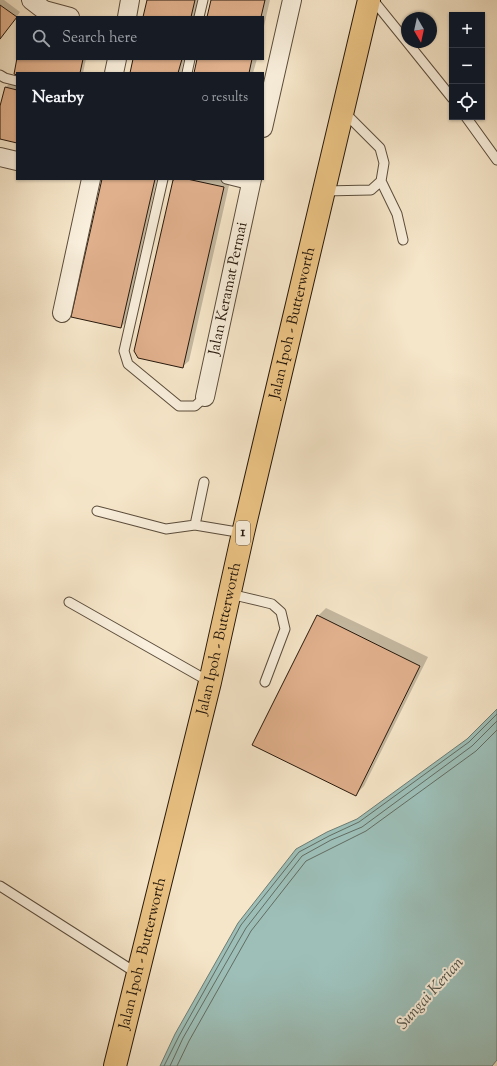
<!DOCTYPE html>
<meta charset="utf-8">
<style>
:root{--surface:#171b24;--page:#20242c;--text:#f1f3f6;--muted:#9ea1a6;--line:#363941}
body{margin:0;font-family:"Sorts Mill Goudy",serif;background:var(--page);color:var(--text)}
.controls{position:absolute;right:12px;top:12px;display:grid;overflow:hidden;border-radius:0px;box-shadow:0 1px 3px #0004}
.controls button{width:36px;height:36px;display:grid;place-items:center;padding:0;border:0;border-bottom:1px solid var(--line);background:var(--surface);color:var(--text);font:20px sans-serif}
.compass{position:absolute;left:401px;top:12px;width:36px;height:36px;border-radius:50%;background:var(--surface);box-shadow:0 1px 3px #0004;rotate:171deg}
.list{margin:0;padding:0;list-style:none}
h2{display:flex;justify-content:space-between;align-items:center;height:52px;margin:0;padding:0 16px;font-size:17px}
h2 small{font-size:13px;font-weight:400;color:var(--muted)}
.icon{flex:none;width:22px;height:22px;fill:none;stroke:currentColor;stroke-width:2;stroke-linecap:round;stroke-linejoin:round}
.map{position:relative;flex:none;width:497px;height:1066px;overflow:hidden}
.search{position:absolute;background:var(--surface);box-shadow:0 1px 3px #0004;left:16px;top:16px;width:248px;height:44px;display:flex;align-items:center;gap:10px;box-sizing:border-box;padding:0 14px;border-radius:0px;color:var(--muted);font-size:15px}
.panel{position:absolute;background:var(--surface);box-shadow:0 1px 3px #0004;left:16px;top:72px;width:248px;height:108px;border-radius:0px}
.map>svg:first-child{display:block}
.water{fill:#9dbfb8;stroke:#6d7c73}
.shadow{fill:#0003}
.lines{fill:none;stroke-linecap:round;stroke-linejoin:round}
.shore{stroke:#626c62;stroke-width:1}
.building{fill:#e0b08c;stroke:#26180c}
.service-casing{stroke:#5a4c3b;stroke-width:11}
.minor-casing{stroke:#5a4c3b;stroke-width:20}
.trunk-casing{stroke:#26180c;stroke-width:24}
.service{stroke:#f9efdc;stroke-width:9}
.minor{stroke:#f9efdc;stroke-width:18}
.trunk{stroke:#ebc384;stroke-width:22}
.labels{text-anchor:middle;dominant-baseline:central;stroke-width:4;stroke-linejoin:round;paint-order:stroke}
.shield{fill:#f9efdc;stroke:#65584a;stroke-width:1}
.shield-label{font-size:14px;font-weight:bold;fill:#26180c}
.street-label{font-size:15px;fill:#26180c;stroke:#f9efdc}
.water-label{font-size:16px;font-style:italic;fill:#505248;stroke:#f9efdc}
</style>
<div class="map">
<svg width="497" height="1066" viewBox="0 0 497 1066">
<rect width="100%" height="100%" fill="#f6e6c9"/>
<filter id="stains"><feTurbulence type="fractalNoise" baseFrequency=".005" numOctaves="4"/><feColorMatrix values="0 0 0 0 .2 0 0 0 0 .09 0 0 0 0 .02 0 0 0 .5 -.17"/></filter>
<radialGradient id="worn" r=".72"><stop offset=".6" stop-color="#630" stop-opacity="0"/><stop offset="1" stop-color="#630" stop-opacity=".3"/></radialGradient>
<path class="water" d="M497 709V1060L492 1066H160L175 1034 238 923 296 849 327 832 357 819 467 739Z"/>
<path class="shadow" d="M0 0H4L20 12 0 40Z
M148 0H198L194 17H144Z
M212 0H270L263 30V17H208Z
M18 59H86L83 73 17 74 15 73Z
M134 59H184L181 73H131Z
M198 59H257L253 73H195Z
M10 83 17 85V142L0 138V111L6 87Z
M103 179H157L125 323 121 327Z
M175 179H221L230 181 189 361 182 367 174 181Z
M326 608 428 657 364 786 355 795 318 616Z"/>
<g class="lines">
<path class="shore" d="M164 1066 179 1036 241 925 299 852 329 836 359 822 469 742 497 714
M170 1066 183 1038 246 928 302 856 331 840 362 827 472 746 497 721
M177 1066 189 1041 251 931 306 861 366 831 476 751 497 730"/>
</g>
<path class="building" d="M147 0H195L191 17H143Z
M211 0H265L261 17H207Z
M0 5 17 17 0 39Z
M17 58V59H83L80 73H17V75L14 74Z
M133 59H182L178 73H130Z
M197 59H252L249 73H194Z
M5 87 17 90V143L0 139V106Z
M102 179H155L121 328 71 317Z
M176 179H187L224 187 183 368 138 358 134 351 173 180Z
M317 615 420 666 356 796 252 745Z"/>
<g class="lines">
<defs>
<path id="service" d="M373 0 407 42
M199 17 203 0
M407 42 452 98
M187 73 190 59
M0 75 5 78 17 81
M466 117 497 160
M163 179 124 351 128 364 179 406H195L205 397
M226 179 250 185
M381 181 397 214 403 240
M324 191 371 190 381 181 384 163 380 148 344 112
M97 511 166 529 195 525 243 533
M195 525 204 482
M230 594 272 604 281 612 285 629 265 682
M69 602 210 682
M0 886 138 974"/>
<g id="minor">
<path d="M31 0 44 10 70 17"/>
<path d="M127 17 130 0"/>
<path d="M114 73 117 59"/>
<path d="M263 128 292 0"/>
<path d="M0 157 17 161"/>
<path d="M62 313 91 179"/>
<path id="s1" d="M205 397 252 179"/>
</g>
<g id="trunk">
<path id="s2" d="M115 1066 210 682 243 533 369 0"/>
</g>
</defs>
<use href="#service" class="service-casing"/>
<use href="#minor" class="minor-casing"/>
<use href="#trunk" class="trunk-casing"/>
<use href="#service" class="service"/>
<use href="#minor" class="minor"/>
<use href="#trunk" class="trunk"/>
</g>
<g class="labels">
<rect class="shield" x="236" y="521" width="14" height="24" rx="3"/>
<g class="shield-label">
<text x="243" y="533">1</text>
</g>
<g class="street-label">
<text stroke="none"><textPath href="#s1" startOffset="111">Jalan Keramat Permai</textPath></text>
<text stroke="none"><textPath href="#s2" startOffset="764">Jalan Ipoh - Butterworth</textPath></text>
<text stroke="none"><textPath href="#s2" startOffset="440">Jalan Ipoh - Butterworth</textPath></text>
<text stroke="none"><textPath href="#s2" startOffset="116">Jalan Ipoh - Butterworth</textPath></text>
</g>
<g class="water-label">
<text transform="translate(431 994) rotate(-48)">Sungai Kerian</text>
</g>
</g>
<rect width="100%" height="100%" filter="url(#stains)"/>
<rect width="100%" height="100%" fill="url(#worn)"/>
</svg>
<div class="controls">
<button>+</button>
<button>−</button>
<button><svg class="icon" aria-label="locate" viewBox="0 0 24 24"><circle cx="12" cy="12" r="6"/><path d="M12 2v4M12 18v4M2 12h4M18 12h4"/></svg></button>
</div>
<svg class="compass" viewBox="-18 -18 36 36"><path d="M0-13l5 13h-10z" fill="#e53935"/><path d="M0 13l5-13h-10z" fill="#9ea1a6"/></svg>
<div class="search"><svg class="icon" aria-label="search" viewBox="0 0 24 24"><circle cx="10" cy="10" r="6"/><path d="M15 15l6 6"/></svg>Search here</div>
<section class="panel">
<h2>Nearby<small>0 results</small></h2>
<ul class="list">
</ul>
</section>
</div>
